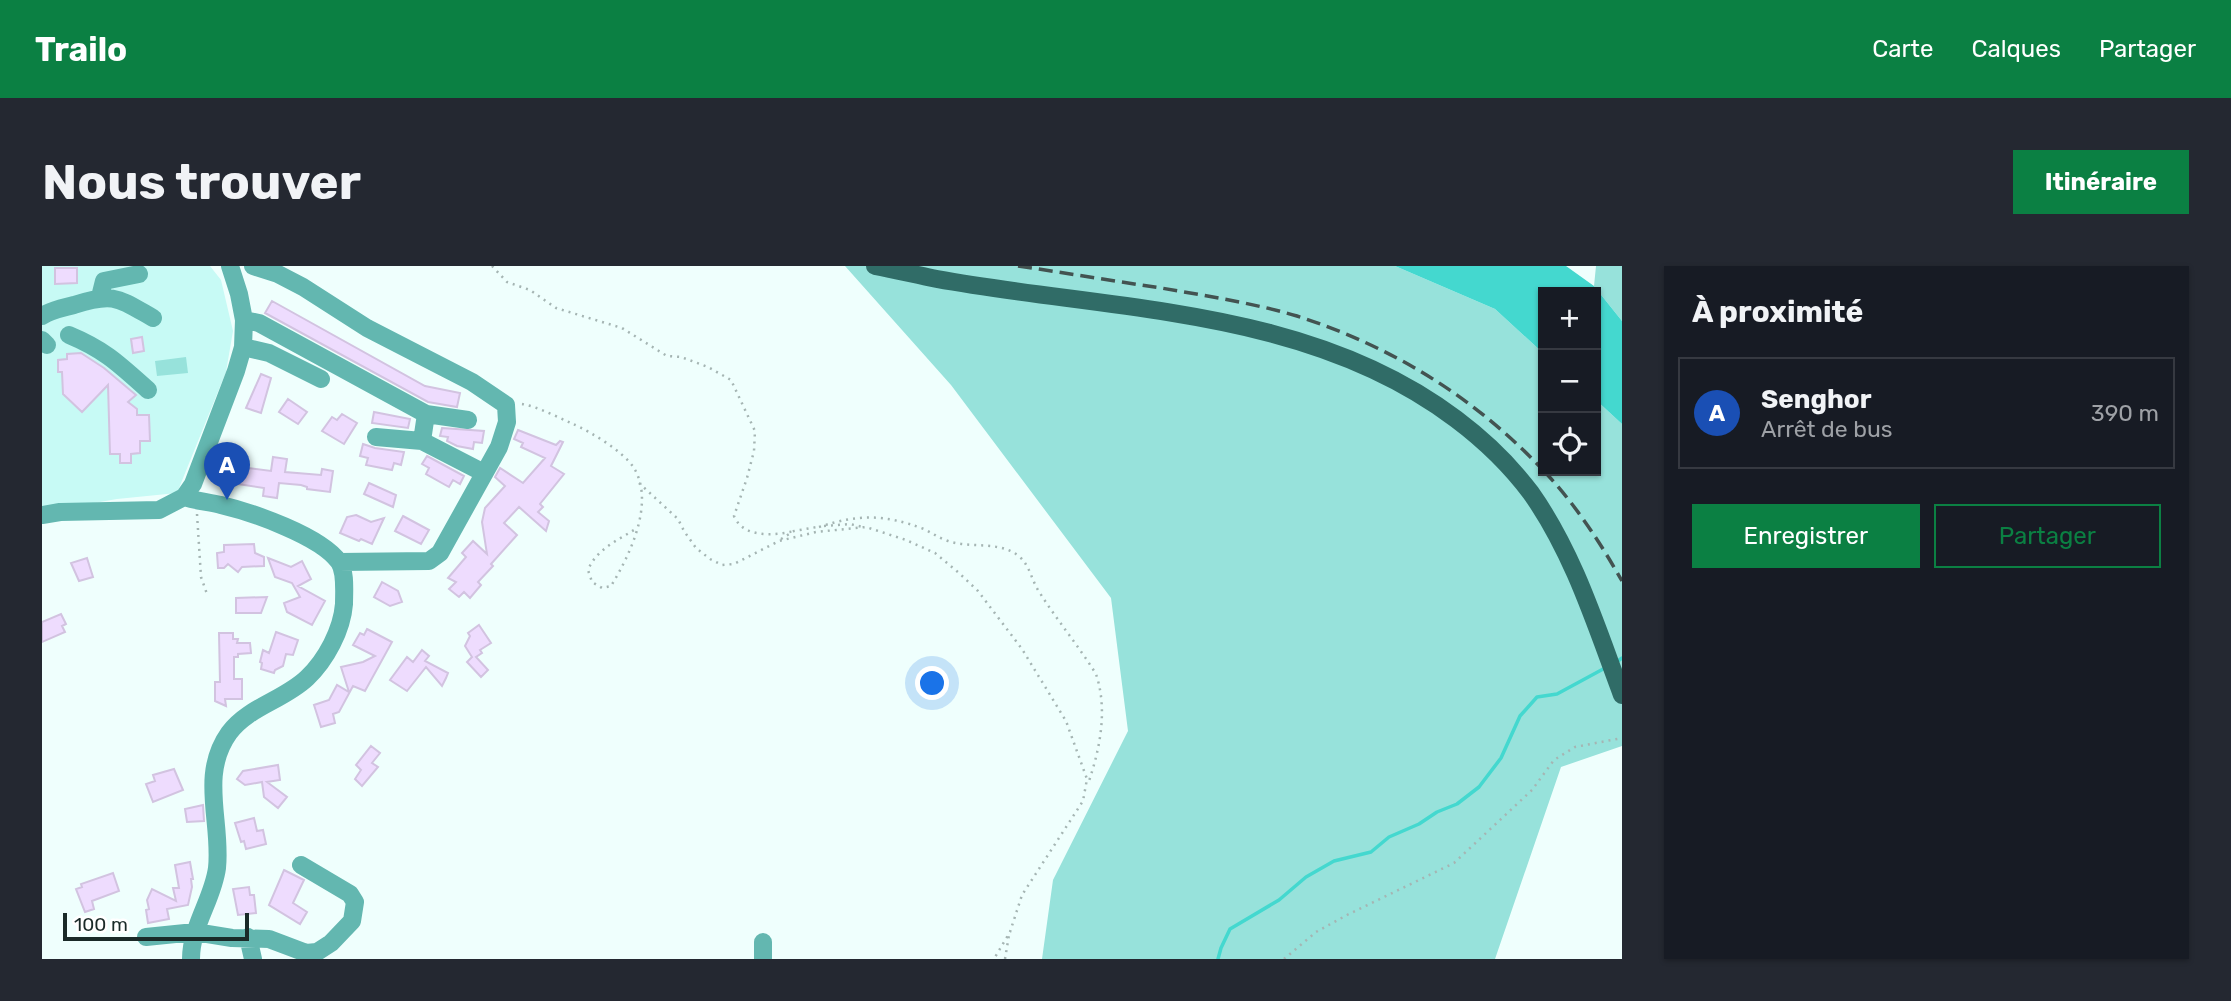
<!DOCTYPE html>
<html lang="fr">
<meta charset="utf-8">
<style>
:root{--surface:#171b24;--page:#242831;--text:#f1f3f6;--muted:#9ea1a6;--line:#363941;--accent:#0b8043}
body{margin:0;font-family:Rubik,sans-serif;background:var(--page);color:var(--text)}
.controls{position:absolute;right:21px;top:21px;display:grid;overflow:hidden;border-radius:0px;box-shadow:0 2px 5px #0004}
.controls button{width:63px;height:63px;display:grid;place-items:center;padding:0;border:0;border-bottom:2px solid var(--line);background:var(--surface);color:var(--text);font:35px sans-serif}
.scale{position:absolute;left:21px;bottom:18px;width:186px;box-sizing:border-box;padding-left:7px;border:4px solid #1a2a28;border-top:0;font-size:19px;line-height:24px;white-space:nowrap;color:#1a2a28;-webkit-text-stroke:5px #fff;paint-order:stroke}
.you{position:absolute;left:891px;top:418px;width:24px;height:24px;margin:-18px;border:5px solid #fff;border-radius:50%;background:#1a73e8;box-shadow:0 0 0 10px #1a73e833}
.badge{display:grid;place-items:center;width:46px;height:46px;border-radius:50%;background:var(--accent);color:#fff;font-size:23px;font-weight:700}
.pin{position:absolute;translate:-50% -58px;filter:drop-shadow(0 2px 4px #0008)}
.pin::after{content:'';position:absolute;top:37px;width:24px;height:21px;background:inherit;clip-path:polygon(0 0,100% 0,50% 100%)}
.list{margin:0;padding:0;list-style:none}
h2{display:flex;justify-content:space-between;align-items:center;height:91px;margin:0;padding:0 28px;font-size:30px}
h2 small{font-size:23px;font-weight:400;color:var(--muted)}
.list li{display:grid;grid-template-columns:46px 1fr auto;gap:21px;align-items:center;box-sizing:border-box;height:112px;margin:0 14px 14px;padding:0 14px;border:2px solid var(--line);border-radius:0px}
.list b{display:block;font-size:26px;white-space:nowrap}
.list p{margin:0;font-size:23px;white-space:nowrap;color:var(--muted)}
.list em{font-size:23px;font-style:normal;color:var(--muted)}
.actions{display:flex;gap:14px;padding:21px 28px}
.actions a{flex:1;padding:16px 0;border:2px solid var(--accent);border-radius:0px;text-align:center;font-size:24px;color:var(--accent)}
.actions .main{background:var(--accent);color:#fff}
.icon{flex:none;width:38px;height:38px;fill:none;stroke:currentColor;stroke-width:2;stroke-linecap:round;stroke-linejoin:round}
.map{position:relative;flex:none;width:1580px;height:693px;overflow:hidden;border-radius:0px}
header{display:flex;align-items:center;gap:42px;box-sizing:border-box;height:98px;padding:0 35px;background:var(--accent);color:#fff}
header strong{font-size:33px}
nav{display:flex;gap:38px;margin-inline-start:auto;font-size:24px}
.intro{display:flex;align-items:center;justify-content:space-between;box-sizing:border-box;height:168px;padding:0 42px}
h1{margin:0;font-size:49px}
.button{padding:18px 32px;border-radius:0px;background:var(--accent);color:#fff;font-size:24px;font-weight:700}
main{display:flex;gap:42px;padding:0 42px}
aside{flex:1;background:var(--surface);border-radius:0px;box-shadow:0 2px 5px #0004}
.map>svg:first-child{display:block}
.built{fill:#c7faf5}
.green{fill:#97e2db}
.water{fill:#44d8cf}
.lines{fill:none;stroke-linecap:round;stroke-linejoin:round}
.stream{stroke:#44d8cf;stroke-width:3.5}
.building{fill:#eedcfe;stroke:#d2c3e0;stroke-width:2}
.path{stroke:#a5b5b3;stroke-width:2.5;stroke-dasharray:2 5;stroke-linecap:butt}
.minor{stroke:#63b7b0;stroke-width:18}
.major{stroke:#306c67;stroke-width:18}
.rail{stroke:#435351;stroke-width:3.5;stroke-dasharray:14 7;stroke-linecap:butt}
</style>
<header>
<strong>Trailo</strong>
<nav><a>Carte</a><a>Calques</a><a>Partager</a></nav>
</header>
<div class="intro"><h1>Nous trouver</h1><a class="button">Itinéraire</a></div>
<main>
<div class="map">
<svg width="1580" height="693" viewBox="0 0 1580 693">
<rect width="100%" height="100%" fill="#effffd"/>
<path class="built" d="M0 0H168L179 14 191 65 184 106 135 227 75 233 0 246Z"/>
<path class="green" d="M803 0H1353L1453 43 1501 87V205H1554V134L1580 158V480L1519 501 1453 693H1000L1011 614 1086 465 1069 332 909 119Z
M1554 0H1580V55L1552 20Z
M144 91 146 107 115 110 113 95Z"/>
<path class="water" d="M1353 0H1524L1552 20 1580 55V158L1554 134V26H1501V87L1453 43Z"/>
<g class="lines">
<path class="stream" d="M1573 397 1580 392
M1176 693 1179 682 1188 663 1237 634 1264 611 1292 595 1329 586 1347 571 1377 558 1395 546 1415 538 1437 521 1459 492 1478 450 1495 431 1515 428 1563 402"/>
</g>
<path class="building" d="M13 2H35V17L13 18Z
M230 35 383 120 418 127 415 141 386 136 223 47Z
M100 71 102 85 91 87 89 73Z
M39 87 62 102 94 129 86 136 95 143V149H107L108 175H98V187L89 188V197H78V188H68L66 119 40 146 21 128 20 106H16V94L25 93V88Z
M219 108 229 112 219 147 204 142Z
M246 133 265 146 256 158 237 146Z
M332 146 368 153 366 162 330 157Z
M300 148 315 157 302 178 280 165 290 151 295 154Z
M400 162 442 165 440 177 432 176 431 183 415 180 405 175 406 171 398 170Z
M476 164 514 179 518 175 521 176 509 200 522 208 498 238 501 241 496 246 507 255 504 265 477 241 462 257 475 269 449 298 451 300 436 316 439 319 428 332 422 326 417 331 407 323 414 316 406 312 424 291 420 287 431 275 445 288 440 256 443 242 463 220 453 211 458 202 481 217 503 192 479 181 481 177 472 173Z
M321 178 333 182 362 186 359 199 352 197 350 204 324 199 326 192 318 190Z
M385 190 422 210 418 218 411 214 407 221 384 208 387 202 380 198Z
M231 191 245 193 243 206 279 209 280 203 291 205 288 226 265 223V221L259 219 237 217 235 232 221 230 222 222 182 216 186 193 199 195 198 201 229 205Z
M327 217 354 229 351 241 322 228Z
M314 249 329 256 342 252 330 278 319 273 317 275 298 267 305 251Z
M361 250 387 264 379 278 353 265Z
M212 278 213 287 222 291V300L200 301 196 306 186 298 182 302H176L175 287 182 286V279Z
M45 292 51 311 37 315 29 297Z
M226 292 249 301 260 295 269 313 256 320 283 335 270 359 245 346 242 337 258 331 250 317 233 311Z
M340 316 356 325 360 336 348 340 332 331Z
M225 331 219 347H194V332Z
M19 348 24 358 20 360 23 366 0 376V356Z
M437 359 449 377 438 384 440 387 434 391 446 404 439 411 425 396 430 391 423 380 428 370 426 367Z
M325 363 350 376 323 425 311 420 297 446 291 448 293 457 279 461 272 439 287 434 295 419 307 426 299 401 321 396 333 390 311 379 318 367 322 369Z
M234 366 256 374 251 389 244 388 241 400 233 404 232 407 219 403 220 397 218 396 221 384 227 387Z
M177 367H191V373H196L195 377H208L209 387 196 388V391H192V413H200V433H183L184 440 173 435V416H178Z
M380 384 387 390 383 395 406 407 404 412 400 420 384 401 365 425 348 414 365 391 371 396Z
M329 480 338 487 330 497 336 501 320 520 313 513 319 504 314 499Z
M236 499 238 514 225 516 245 531 236 542 222 531 220 516 203 519 195 513 201 505Z
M132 503 141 524 111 536 104 518 113 515 111 509Z
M161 539 162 555 145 556 143 543Z
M212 552 215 565 221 564 224 578 204 583 202 575 199 576 193 557Z
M148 596 151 613H149L150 621 146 639 125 643 127 653 106 657 104 644 107 643 105 634 110 623 134 635 131 622H137L133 599Z
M242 604 262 614 251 637 265 646 258 658 227 639Z
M71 607 77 625 50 635 52 643 43 646 34 623 40 621 39 618Z
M207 621 208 629H212L214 647 196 649 191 623Z"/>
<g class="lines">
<path class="path" d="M450 0 465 16 488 24 514 42 580 62 625 90 639 91 666 101 689 114 713 165 712 185 705 212 692 250C701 272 732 270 752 265
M480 138C497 141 515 151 531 158 549 166 581 185 592 202 613 237 588 289 569 320L560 322 550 316 546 304C555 282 577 274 595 262
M597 217 636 253 642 265 654 282 668 293 680 299 692 298 737 275 774 266 824 261 864 274 893 287 917 307 936 325 980 383 1024 455 1045 513 1041 535 980 629 968 666 952 693
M155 248 159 311 165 328
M782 260 808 258 821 261
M777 261C817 248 842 248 882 263 890 267 897 272 906 275 930 283 958 274 978 291 988 301 989 312 996 324 1014 353 1036 379 1054 408 1066 444 1058 483 1046 518
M739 273 752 265 775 261
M963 693 967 669
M1242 693 1274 666 1305 649 1412 597 1490 524 1512 494 1533 481 1580 472"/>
<path class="minor" d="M211 0 236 8 261 21 325 62 430 116 464 139 465 156 457 181 398 287 387 295 297 296
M58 31 62 15 97 8
M0 50C9 44 21 42 32 39 72 26 76 32 111 52
M202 54 217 57 384 148
M27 69C63 84 77 98 106 124
M0 74 5 79
M201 81 227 87 279 113
M334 171 380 175 442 207
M380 175 384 148 426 154
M142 231C154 235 167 236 179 239 209 246 279 270 297 296 304 306 302 325 302 338 300 364 284 394 265 412 242 434 206 441 187 467 157 509 180 556 175 602 171 633 149 660 149 693
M0 249 18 246 117 244 142 231 151 218 194 105 201 81 202 54 197 28 188 0
M104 671 153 666 190 672 227 673 264 687 275 686 289 677 310 655 313 636 308 628 259 599
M206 671 211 693
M721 693V676"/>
<path class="major" d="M833 0C854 4 875 9 895 13 1071 45 1266 41 1414 153 1442 174 1468 199 1489 227 1532 288 1554 360 1580 429"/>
<path class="rail" d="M976 0C1024 7 1072 15 1119 22 1165 30 1211 37 1255 50 1351 81 1432 131 1501 204
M1502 205C1533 238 1558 276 1580 315"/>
</g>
</svg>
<div class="controls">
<button>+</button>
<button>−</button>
<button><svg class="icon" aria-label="locate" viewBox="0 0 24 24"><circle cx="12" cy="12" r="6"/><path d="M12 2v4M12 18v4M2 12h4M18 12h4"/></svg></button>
</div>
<div class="scale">100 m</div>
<div class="you"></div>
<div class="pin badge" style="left:185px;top:234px;background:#1a4fb4">A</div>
</div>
<aside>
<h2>À proximité<small></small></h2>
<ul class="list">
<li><span class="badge" style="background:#1a4fb4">A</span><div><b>Senghor</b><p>Arrêt de bus</p></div><em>390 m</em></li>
</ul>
<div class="actions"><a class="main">Enregistrer</a><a>Partager</a></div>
</aside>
</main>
